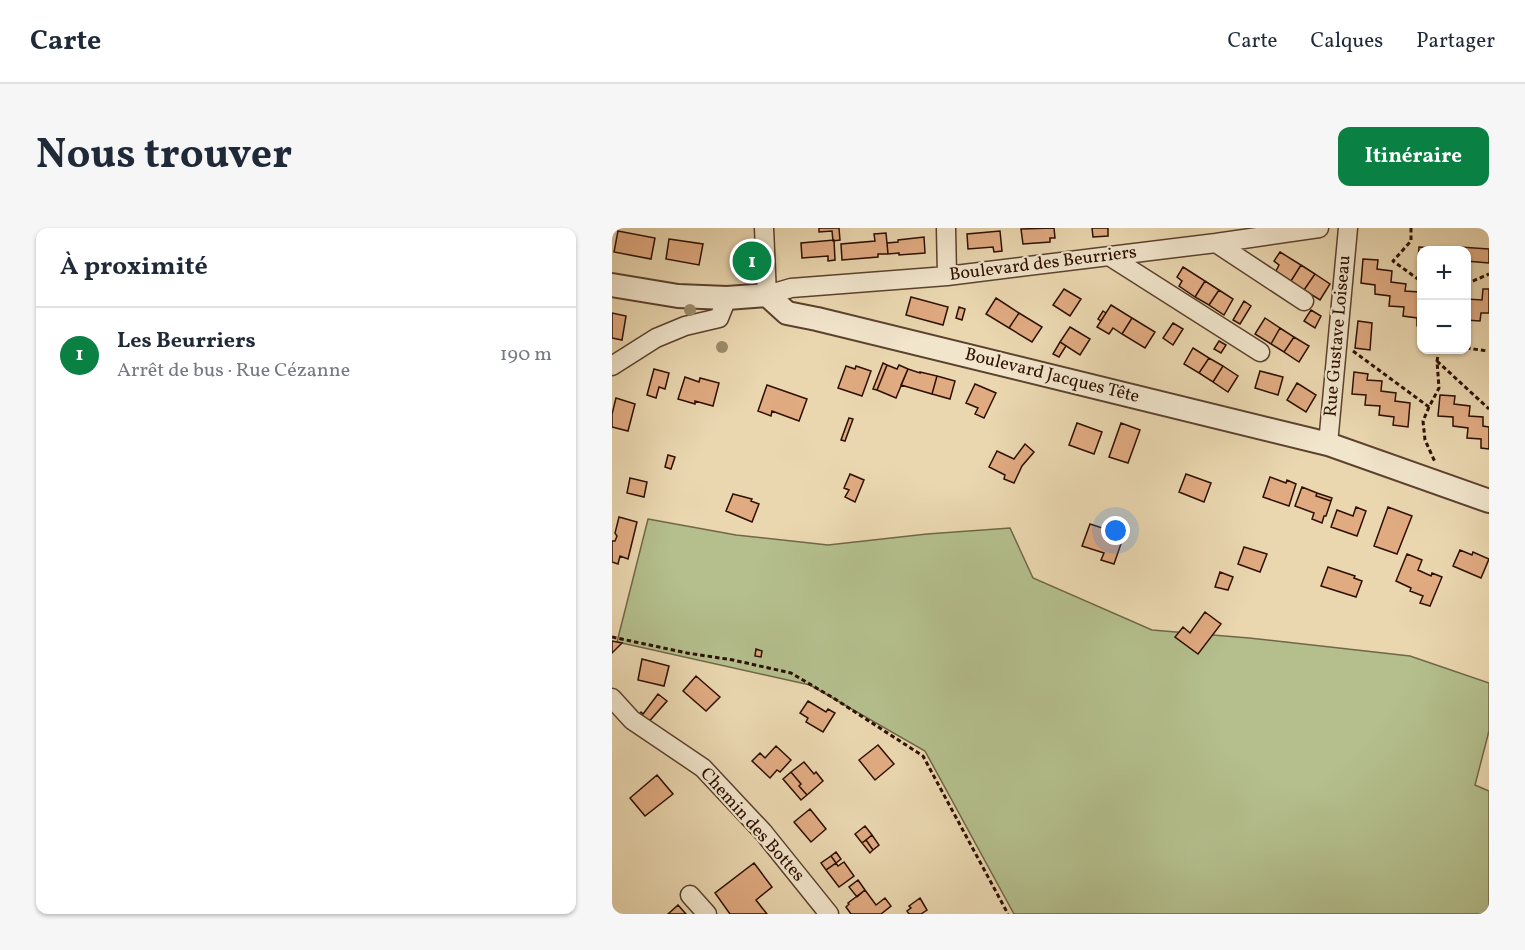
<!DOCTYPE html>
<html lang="fr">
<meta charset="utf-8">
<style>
:root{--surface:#fff;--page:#f6f6f7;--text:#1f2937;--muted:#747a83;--line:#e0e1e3;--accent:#0b8043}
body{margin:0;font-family:Vollkorn,serif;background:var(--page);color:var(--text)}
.controls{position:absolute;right:18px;top:18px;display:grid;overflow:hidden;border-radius:12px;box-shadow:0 2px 4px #0004}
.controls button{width:54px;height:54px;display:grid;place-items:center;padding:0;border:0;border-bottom:2px solid var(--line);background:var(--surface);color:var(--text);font:30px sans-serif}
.you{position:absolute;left:504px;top:303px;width:21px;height:21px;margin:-15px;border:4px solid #fff;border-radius:50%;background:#1a73e8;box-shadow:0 0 0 9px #1a73e833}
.badge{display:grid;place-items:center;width:39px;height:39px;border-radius:50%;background:var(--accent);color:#fff;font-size:20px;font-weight:700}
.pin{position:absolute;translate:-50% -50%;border:3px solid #fff;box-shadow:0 2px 6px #0006}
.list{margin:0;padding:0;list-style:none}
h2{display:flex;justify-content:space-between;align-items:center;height:78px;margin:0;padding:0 24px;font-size:26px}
h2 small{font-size:20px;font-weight:400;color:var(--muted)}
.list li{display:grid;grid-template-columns:39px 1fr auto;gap:18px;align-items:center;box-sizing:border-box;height:96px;padding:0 24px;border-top:2px solid var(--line)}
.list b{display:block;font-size:22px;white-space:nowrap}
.list p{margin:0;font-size:20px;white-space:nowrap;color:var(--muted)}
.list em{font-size:20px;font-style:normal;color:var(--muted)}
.map{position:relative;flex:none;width:877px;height:686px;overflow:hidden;border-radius:12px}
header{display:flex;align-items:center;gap:36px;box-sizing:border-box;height:84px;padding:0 30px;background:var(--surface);border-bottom:2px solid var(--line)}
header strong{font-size:28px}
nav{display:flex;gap:33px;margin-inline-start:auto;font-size:21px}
.intro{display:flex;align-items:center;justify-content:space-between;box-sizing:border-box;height:144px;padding:0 36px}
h1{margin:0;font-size:42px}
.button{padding:15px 27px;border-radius:12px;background:var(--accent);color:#fff;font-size:21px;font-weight:700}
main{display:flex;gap:36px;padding:0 36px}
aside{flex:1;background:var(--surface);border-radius:12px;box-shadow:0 2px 4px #0004}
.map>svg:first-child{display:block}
.green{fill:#b4bf8d;stroke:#706747;stroke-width:1.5}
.building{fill:#e1ab82;stroke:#2d0f01;stroke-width:1.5}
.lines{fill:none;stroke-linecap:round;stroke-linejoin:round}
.minor-casing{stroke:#5c412d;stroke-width:21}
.tertiary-casing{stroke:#5c412d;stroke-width:26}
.path{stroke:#2d0f01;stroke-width:3;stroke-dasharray:4.5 3;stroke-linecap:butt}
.minor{stroke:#f1e5cc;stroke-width:18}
.tertiary{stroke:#f1e5cc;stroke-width:22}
.tree{fill:#9c8b6b}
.labels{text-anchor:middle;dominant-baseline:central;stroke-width:4.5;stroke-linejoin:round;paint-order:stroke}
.street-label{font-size:18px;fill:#2d0f01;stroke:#f1e5cc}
</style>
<header>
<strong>Carte</strong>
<nav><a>Carte</a><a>Calques</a><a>Partager</a></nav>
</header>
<div class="intro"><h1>Nous trouver</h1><a class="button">Itinéraire</a></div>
<main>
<aside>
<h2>À proximité<small></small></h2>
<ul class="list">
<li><span class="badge">1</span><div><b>Les Beurriers</b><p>Arrêt de bus · Rue Cézanne</p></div><em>190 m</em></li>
</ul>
</aside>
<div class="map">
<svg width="877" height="686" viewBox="0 0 877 686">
<rect width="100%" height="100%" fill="#ead7b0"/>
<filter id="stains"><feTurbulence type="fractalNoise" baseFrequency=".00333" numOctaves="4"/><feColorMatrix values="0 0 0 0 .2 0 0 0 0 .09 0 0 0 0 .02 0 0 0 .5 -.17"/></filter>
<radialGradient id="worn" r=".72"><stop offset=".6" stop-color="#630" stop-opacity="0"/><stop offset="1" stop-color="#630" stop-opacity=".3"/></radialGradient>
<path class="green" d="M36 291 124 307 216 317 315 306 398 300 421 350 540 402 637 410 798 428 877 455V503L863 557 877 563V686H402L313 523 198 457 5 414Z"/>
<path class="building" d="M207 0H227L228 12 221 13 220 3 207 4Z
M442 0 443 10H438V14L411 16 409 1Z
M480 0H496V8L481 9Z
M6 3 43 10 39 31 2 24Z
M388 3 390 23 382 24 381 19 356 21 355 6Z
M274 5 276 26H266V29L230 32 229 16 263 13 262 6Z
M312 9 313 25 287 27V25L276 26 275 15 286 14V12Z
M57 11 91 16 87 37 54 31Z
M222 12 223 32 216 33V28L190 30 189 15Z
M807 19 847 22 848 19 877 21V35L854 33V22H810V33L806 32Z
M668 24 689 37 679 53 664 43 667 37 662 33Z
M751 31 766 32 765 41 780 43 779 54 794 56 793 63 807 64V77H810V99L805 98V90L791 88 792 79 777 78 778 68 763 66V57L749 55Z
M689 37 703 46 692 62 679 53Z
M571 39 593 53 583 69 567 58 570 53 565 49Z
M703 46 718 56 708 72 692 62Z
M593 53 607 62 597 77 583 69Z
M452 61 469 71 458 88 441 77Z
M871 61H877V85H869L868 93 854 92 855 71 870 72Z
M607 62 621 71 612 87 597 77Z
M299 69 336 79 331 97 294 87Z
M384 70 407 85 397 100 374 86Z
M632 73 639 78 628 96 621 92Z
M499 77 520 90 510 106 501 100 497 106 485 99Z
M347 79 353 81 350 92 344 90Z
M699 82 709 88 703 100 692 93Z
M491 83 494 85 489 93 486 91Z
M0 85 14 88 10 112 0 110Z
M407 85 430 99 420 114 397 100Z
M520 90 543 104 533 120 510 106Z
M653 90 668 100 659 116 643 106Z
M746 93 760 95 758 122 743 120Z
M561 95 571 101 561 117 551 110Z
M458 99 478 111 468 127 448 114Z
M668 100 682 109 672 124 659 116Z
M682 109 697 118 687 134 672 124Z
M607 113 614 117 609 125 602 121Z
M448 114 454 118 447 129 441 126Z
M581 120 597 130 587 145 572 136Z
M597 130 611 138 601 154 587 145Z
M271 135 275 137 265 162 261 161Z
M275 137 285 141 287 137 296 141 284 170 265 162Z
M234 138 243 141 244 138 259 143 250 168 226 160Z
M611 138 626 148 616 164 601 154Z
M42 141 57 145 53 161 47 159 44 170 35 167Z
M296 141 308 145V144L325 148 320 166 289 157Z
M648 143 671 149 666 167 643 160Z
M742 144 756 146 755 152 770 153 769 163 784 165 783 173 798 175 796 199 781 197 782 189 767 187 768 178 753 177 754 167 740 166Z
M325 148 343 153 338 171 320 166Z
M73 149 87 154 88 150 107 155 101 178 83 173V176L66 171Z
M685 155 704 167 694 184 675 172Z
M363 156 384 165 372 190 363 186 366 180 354 175Z
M155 157 195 171 187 193 160 183 159 188 146 183Z
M828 167 843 168 842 176 858 178 857 188 871 189V198L877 199V221L869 220V211L855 210 856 200 841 198V189L826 188Z
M4 170 23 176 16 203 0 199V186Z
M237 190 241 191 233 213 229 212Z
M465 195 490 204 482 226 457 217Z
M509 195 528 202 516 235 497 229Z
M413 216 422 224 410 238 402 255 392 251 393 247 377 239 385 223 402 231Z
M56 227 63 229 59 241 53 239Z
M238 246 252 252 243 274 233 269 237 262 232 260Z
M574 246 599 255 592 274 567 264Z
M658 249 674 255 675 252 684 256 677 278 651 269Z
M18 250 35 254 32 269 15 265Z
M690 259 705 265 704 268 719 273 714 288H712L710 295 700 291 702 285 683 278Z
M705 265 720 270 719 273 704 268Z
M121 266 140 271 139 273 147 276 140 294 114 283Z
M744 279 754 283 745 308 719 299 725 282 741 288Z
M776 279 800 288 785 326 762 318Z
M7 289 25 294 16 331 8 328 6 336 0 334V313H3L5 308 3 305Z
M478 296 512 307 502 336 489 332 492 325 470 318Z
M632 319 655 326 648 344 626 336Z
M848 322 860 327 861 324 877 331 869 350 841 338Z
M795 326 810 332 806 342 819 348 820 345 830 349 818 378 808 375 811 368 798 363 799 360 784 353Z
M716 339 743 348 742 350 750 353 744 369 709 358Z
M608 344 621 349 616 362 603 359Z
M593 384 609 396 586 426 563 409 571 399 578 405Z
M0 413 10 415 0 425Z
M144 421 150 423 149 429 143 428Z
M30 431 57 438 52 458 26 452Z
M84 448 108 469 94 483 71 463Z
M46 466 55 473 34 497 24 490 29 484 31 486Z
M196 473 214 484 216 481 223 485 211 504 194 494 196 490 188 485Z
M266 517 282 536 263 552 247 532Z
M164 518 179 532 168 544 165 542 158 550 140 533 148 525 153 530Z
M192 534 202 546 204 544 211 553 195 567 187 558 189 556 179 544Z
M179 544 189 556 187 558 195 567 189 572 171 551Z
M45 547 61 566 33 588 18 570Z
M198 581 214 601 199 614 182 594Z
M253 598 260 607 250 615 243 606Z
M260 607 267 617 261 622 254 612Z
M254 612 261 622 258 625 250 615Z
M224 624 229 631 224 635 219 628Z
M219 628 224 635 214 642 209 635Z
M232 634 242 648 227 659 214 642 224 635 226 638Z
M142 635 160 659 144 672 155 686H118L103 665Z
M246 652 253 662 245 669 237 659Z
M253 662 264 677 273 670 279 678 269 686H239L234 679 237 676 236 675Z
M308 670 315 682 309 686H297L295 683 299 680 297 678Z
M66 677 74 686H56Z"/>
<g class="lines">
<defs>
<path id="minor" d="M152 0 155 67 179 60 335 48 604 15 707 0
M334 0 335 48
M604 15 692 73
M497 28 648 124
M0 138 44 110 73 98 107 90 115 70
M716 216 736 0
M0 470 20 492 91 540 151 604 217 686
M78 667 95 686"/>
<path id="tertiary" d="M0 57 66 68 115 70 155 67 175 85 205 91 716 216 877 273"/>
</defs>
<use href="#minor" class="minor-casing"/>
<use href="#tertiary" class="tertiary-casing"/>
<path class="path" d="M799 0V13L781 33 810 54
M854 56 877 46
M854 120 876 123
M741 123 817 179 827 160 825 133 827 122
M825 133 877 181
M817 179 811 193 813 212 823 234
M0 409 75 425 121 432 179 445 223 471 311 528 396 686"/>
<use href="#minor" class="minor"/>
<use href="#tertiary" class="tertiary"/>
</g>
<g class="tree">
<circle cx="78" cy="82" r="6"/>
<circle cx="110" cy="119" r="6"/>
</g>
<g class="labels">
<g class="street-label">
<text transform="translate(431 36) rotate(-7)">Boulevard des Beurriers</text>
<text transform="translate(726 108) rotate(-85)">Rue Gustave Loiseau</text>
<text transform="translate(440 148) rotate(14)">Boulevard Jacques Tête</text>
<text transform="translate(140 597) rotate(48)">Chemin des Bottes</text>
</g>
</g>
<rect width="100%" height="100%" filter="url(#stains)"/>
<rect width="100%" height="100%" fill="url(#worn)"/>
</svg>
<div class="controls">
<button>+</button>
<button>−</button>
</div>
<div class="you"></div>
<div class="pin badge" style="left:140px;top:33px">1</div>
</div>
</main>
